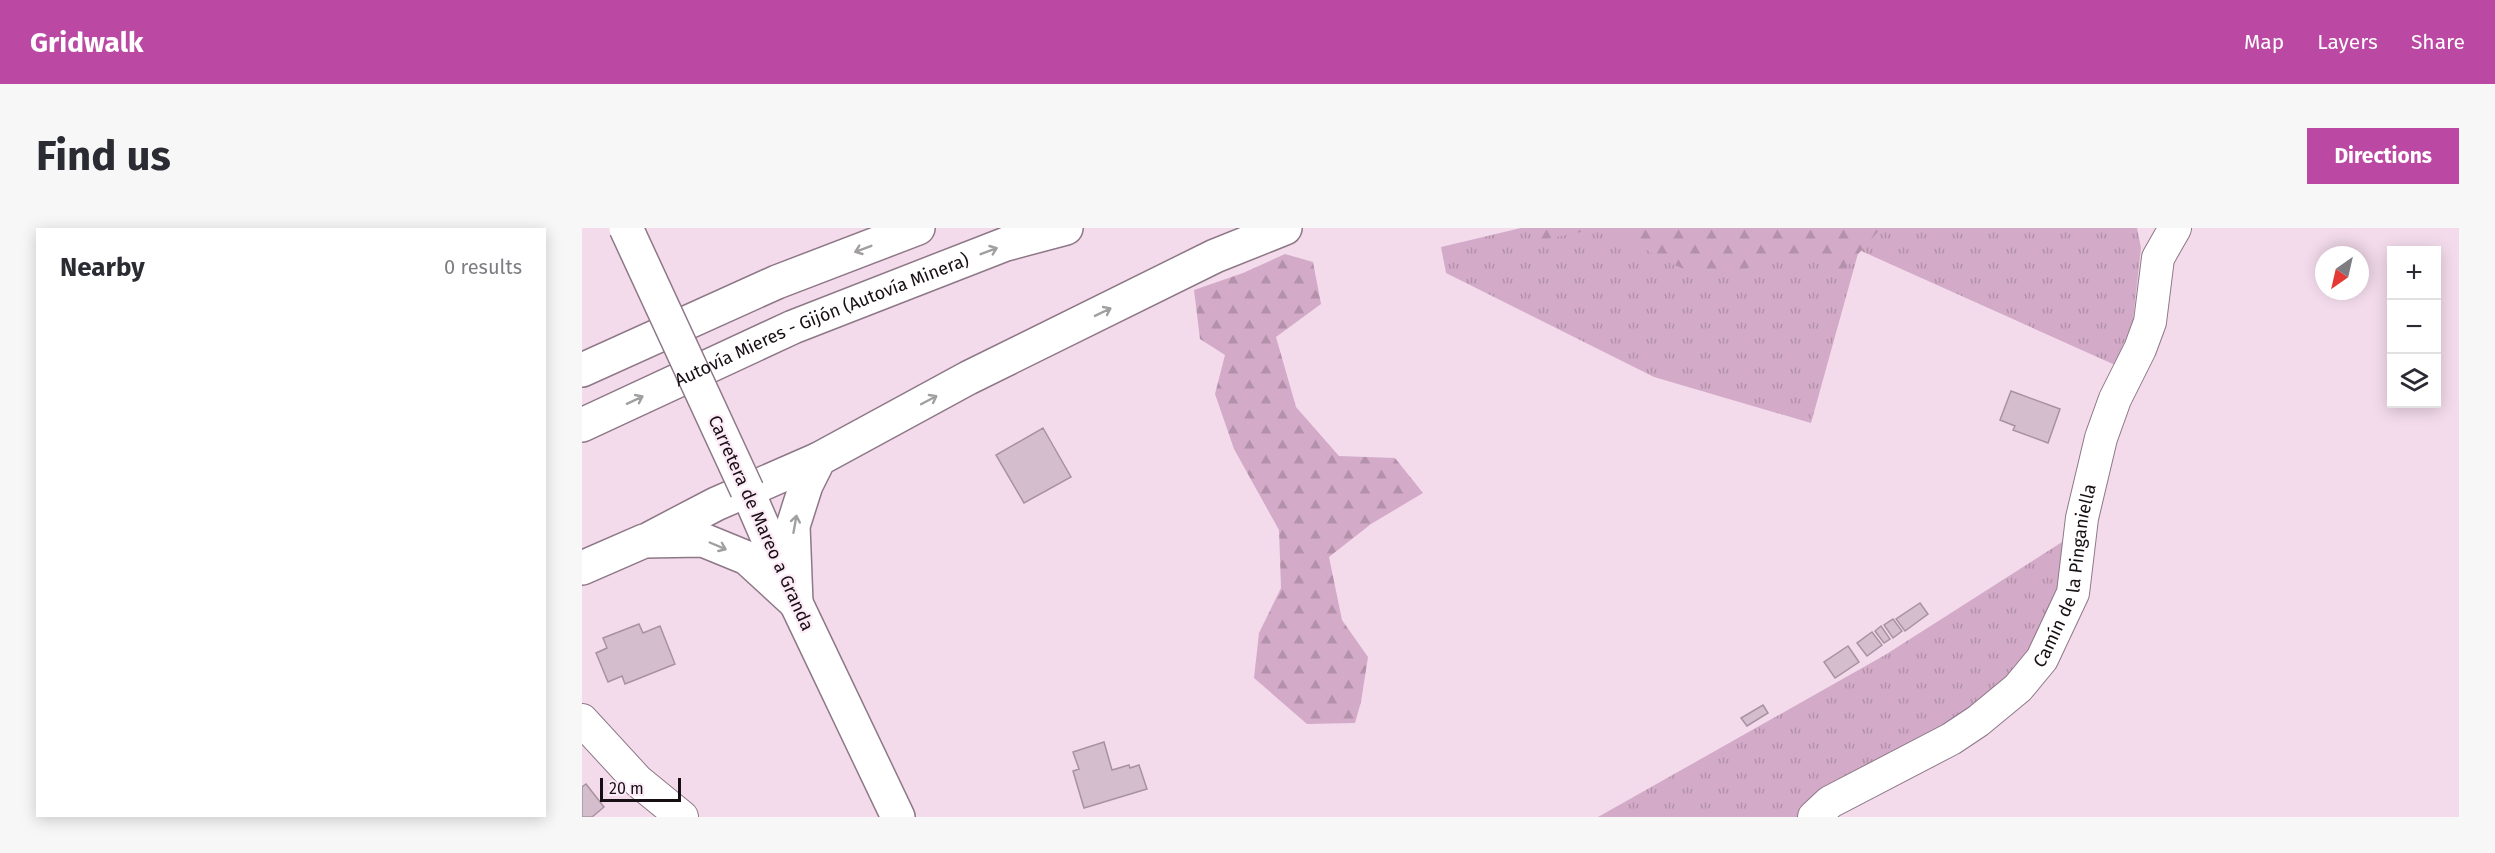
<!DOCTYPE html>
<meta charset="utf-8">
<style>
:root{--surface:#fff;--page:#f7f7f7;--text:#2b2b33;--muted:#7c7c81;--line:#e1e1e2;--accent:#bb49a3}
body{margin:0;font-family:"Fira Sans",sans-serif;background:var(--page);color:var(--text)}
.controls{position:absolute;right:18px;top:18px;display:grid;overflow:hidden;border-radius:0px;box-shadow:0 3px 15px #0003}
.controls button{width:54px;height:54px;display:grid;place-items:center;padding:0;border:0;border-bottom:2px solid var(--line);background:var(--surface);color:var(--text);font:30px sans-serif}
.compass{position:absolute;left:1733px;top:18px;width:54px;height:54px;border-radius:50%;background:var(--surface);box-shadow:0 3px 15px #0003;rotate:214deg}
.scale{position:absolute;left:18px;bottom:15px;width:81px;box-sizing:border-box;padding-left:6px;border:3px solid #170f14;border-top:0;font-size:16px;line-height:21px;white-space:nowrap;color:#170f14;-webkit-text-stroke:4px #fdeaf7;paint-order:stroke}
.list{margin:0;padding:0;list-style:none}
h2{display:flex;justify-content:space-between;align-items:center;height:78px;margin:0;padding:0 24px;font-size:26px}
h2 small{font-size:20px;font-weight:400;color:var(--muted)}
.icon{flex:none;width:33px;height:33px;fill:none;stroke:currentColor;stroke-width:2;stroke-linecap:round;stroke-linejoin:round}
.map{position:relative;flex:none;width:1877px;height:589px;overflow:hidden;border-radius:0px}
header{display:flex;align-items:center;gap:36px;box-sizing:border-box;height:84px;padding:0 30px;background:var(--accent);color:#fff}
header strong{font-size:28px}
nav{display:flex;gap:33px;margin-inline-start:auto;font-size:21px}
.intro{display:flex;align-items:center;justify-content:space-between;box-sizing:border-box;height:144px;padding:0 36px}
h1{margin:0;font-size:42px}
.button{padding:15px 27px;border-radius:0px;background:var(--accent);color:#fff;font-size:21px;font-weight:700}
main{display:flex;gap:36px;padding:0 36px}
aside{flex:1;background:var(--surface);border-radius:0px;box-shadow:0 3px 15px #0003}
.map>svg:first-child{display:block}
.grass{fill:url(#grass-tufts)}
.forest{fill:url(#forest-firs)}
.building{fill:#d4bdcd;stroke:#a892a1;stroke-width:1.5}
.lines{fill:none;stroke-linecap:round;stroke-linejoin:round}
.street-casing{stroke:#8d7887;stroke-width:34}
.secondary-casing{stroke:#8d7887;stroke-width:36}
.highway-casing{stroke:#8d7887;stroke-width:36}
.street{stroke:#fff;stroke-width:32}
.secondary{stroke:#fff;stroke-width:33}
.highway{stroke:#fff;stroke-width:33}
.secondary-bridge-casing{stroke:#8d7887;stroke-width:36;stroke-linecap:butt}
.secondary-bridge{stroke:#fff;stroke-width:33}
.oneway{stroke:#a29fa1}
.labels{text-anchor:middle;dominant-baseline:central;stroke-width:4.5;stroke-linejoin:round;paint-order:stroke}
.street-label{font-size:18px;fill:#170f14;stroke:#fdeaf7}
</style>
<header>
<strong>Gridwalk</strong>
<nav><a>Map</a><a>Layers</a><a>Share</a></nav>
</header>
<div class="intro"><h1>Find us</h1><a class="button">Directions</a></div>
<main>
<aside>
<h2>Nearby<small>0 results</small></h2>
<ul class="list">
</ul>
</aside>
<div class="map">
<svg width="1877" height="589" viewBox="0 0 1877 589">
<defs>
<pattern id="grass-tufts" width="24" height="20" patternUnits="userSpaceOnUse" patternTransform="scale(1.5)"><rect width="24" height="20" fill="#d3aac8"/><path d="M3 7l-1-3M5 7V3M7 7l1-3M15 17l-1-3M17 17v-4M19 17l1-3" fill="none" stroke="#b491ab"/></pattern>
<pattern id="forest-firs" width="22" height="20" patternUnits="userSpaceOnUse" patternTransform="scale(1.5)"><rect width="22" height="20" fill="#d3aac8"/><path d="M5 1l3.5 6h-7zM16 11l3.5 6h-7z" fill="#b491ab"/></pattern>
</defs>
<rect width="100%" height="100%" fill="#f3dbeb"/>
<path class="grass" d="M939 0H1555L1559 20 1551 92 1533 137 1277 22 1229 195 1072 149 864 45 859 19Z
M1480 314V357L1467 390 1437 436 1399 477 1358 501 1266 546 1220 577 1217 589H1016L1303 427Z"/>
<path class="forest" d="M946 0H1019L954 13Z
M1028 0H1299L1257 48 1225 26 1185 34 1128 52 1081 32Z
M703 26 731 34 739 76 694 109 714 179 757 228 813 230 841 265 789 296 747 329 760 392 786 429 779 474 773 495 725 496 672 450 677 405 699 360 697 302 652 221 633 166 643 127 618 111 612 62 661 45Z"/>
<path class="building" d="M1429 163 1478 181 1466 215 1431 202 1433 198 1418 192Z
M461 200 489 249 442 275 414 227Z
M1338 375 1346 386 1323 403 1314 391Z
M1311 391 1320 403 1311 410 1302 397Z
M57 396 61 405 78 398 93 436 43 456 40 448 26 454 14 425 25 420 21 410Z
M1299 398 1308 411 1302 415 1293 403Z
M1290 404 1300 417 1285 428 1275 415Z
M1266 418 1277 434 1253 450 1242 434Z
M1181 477 1186 485 1165 498 1159 490Z
M522 514 530 542 547 537 548 540 557 537 565 561 502 580 491 543 497 541 491 524Z
M4 556 22 579 10 589H0V559Z"/>
<g class="lines">
<defs>
<g id="street">
<path d="M0 492 56 553 100 589"/>
<path id="s1" d="M1232 589 1248 574 1369 511 1396 493 1436 460 1460 431 1491 365 1500 290 1519 210 1533 171 1558 121 1568 94 1576 30 1593 0"/>
</g>
<path id="secondary" d="M165 262 214 375 316 589"/>
<g id="highway">
<path d="M0 142 195 54 336 0"/>
<path id="s2" d="M0 197 211 99 424 16 484 0"/>
<path d="M69 310 134 276 237 231"/>
<path d="M0 340 62 313 121 312 165 330 214 375"/>
<path d="M214 375 211 298 224 257 237 231 386 150 633 28 703 0"/>
</g>
</defs>
<use href="#street" class="street-casing"/>
<use href="#secondary" class="secondary-casing"/>
<use href="#highway" class="highway-casing"/>
<use href="#street" class="street"/>
<use href="#secondary" class="secondary"/>
<use href="#highway" class="highway"/>
<defs>
<path id="secondary-bridge" d="M44 0 165 262"/>
</defs>
<use href="#secondary-bridge" class="secondary-bridge-casing"/>
<use href="#secondary-bridge" class="secondary-bridge"/>
</g>
<defs><path id="oneway-shaft" d="M-6 0H5M1.5-3L5.5 0L1.5 3" fill="none" stroke-width="1.6" stroke-linecap="round" stroke-linejoin="round" transform="scale(1.5)"/></defs>
<g class="oneway">
<use href="#oneway-shaft" transform="translate(281 21) rotate(159)"/>
<use href="#oneway-shaft" transform="translate(407 23) rotate(-21)"/>
<use href="#oneway-shaft" transform="translate(521 84) rotate(-26)"/>
<use href="#oneway-shaft" transform="translate(53 172) rotate(-25)"/>
<use href="#oneway-shaft" transform="translate(347 172) rotate(-28)"/>
<use href="#oneway-shaft" transform="translate(213 296) rotate(-80)"/>
<use href="#oneway-shaft" transform="translate(136 318) rotate(23)"/>
</g>
<g class="labels">
<g class="street-label">
<text stroke="none"><textPath href="#s2" startOffset="262">Autovía Mieres - Gijón (Autovía Minera)</textPath></text>
<text transform="translate(179 295) rotate(66)">Carretera de Mareo a Granda</text>
<text stroke="none"><textPath href="#s1" startOffset="368">Camín de la Pinganiella</textPath></text>
</g>
</g>
</svg>
<div class="controls">
<button>+</button>
<button>−</button>
<button><svg class="icon" aria-label="layers" viewBox="0 0 24 24"><path d="M12 4l9 5-9 5-9-5zM3 14l9 5 9-5"/></svg></button>
</div>
<svg class="compass" viewBox="-18 -18 36 36"><path d="M0-13l5 13h-10z" fill="#e53935"/><path d="M0 13l5-13h-10z" fill="#7c7c81"/></svg>
<div class="scale">20 m</div>
</div>
</main>
